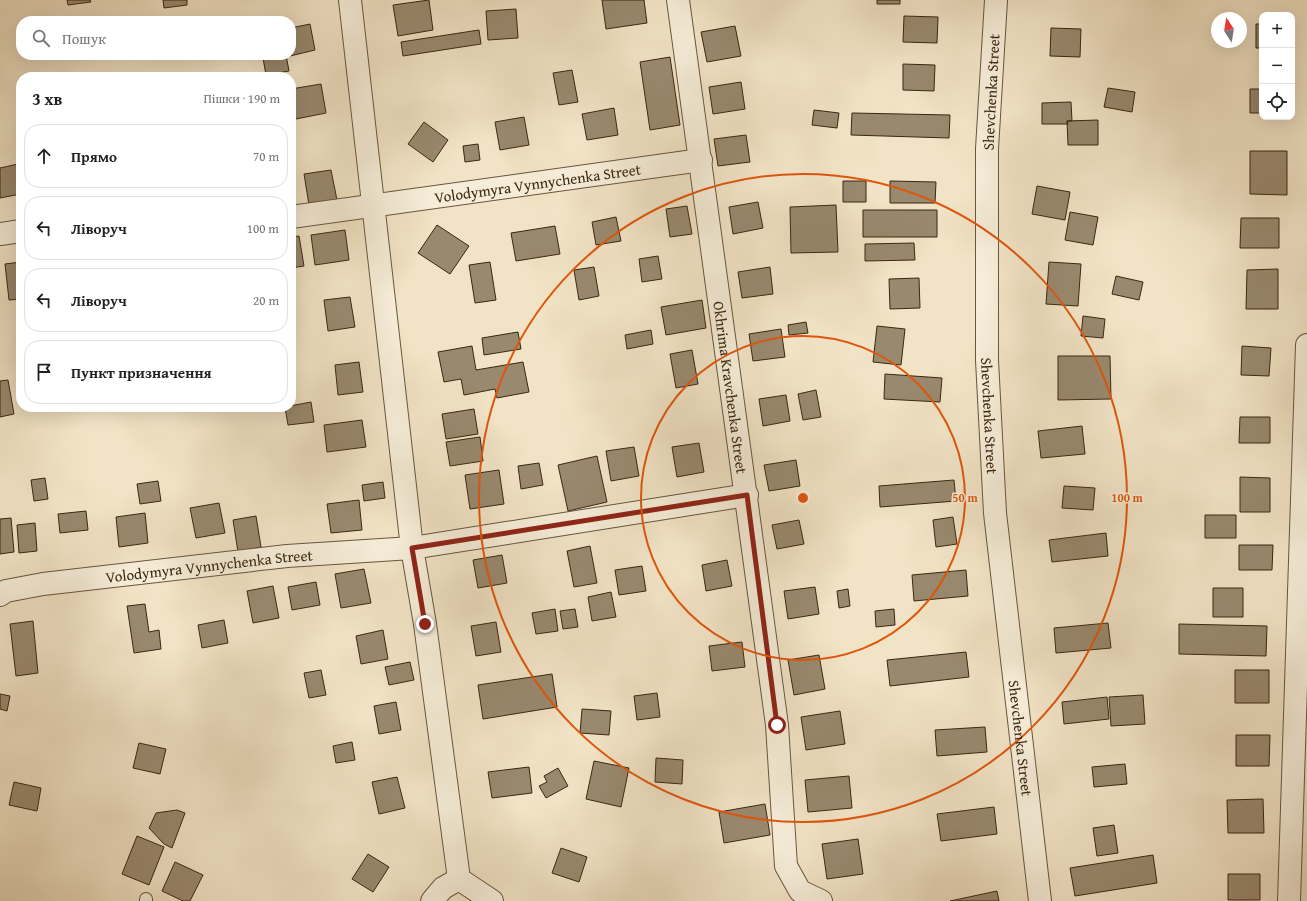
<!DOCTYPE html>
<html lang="uk">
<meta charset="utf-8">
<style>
:root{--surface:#fff;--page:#f6f6f6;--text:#222;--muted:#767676;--line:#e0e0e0}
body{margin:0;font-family:"Gentium Book Plus",serif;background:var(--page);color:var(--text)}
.controls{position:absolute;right:12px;top:12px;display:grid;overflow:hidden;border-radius:8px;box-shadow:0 4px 16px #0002}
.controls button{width:36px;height:36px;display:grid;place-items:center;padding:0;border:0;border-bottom:1px solid var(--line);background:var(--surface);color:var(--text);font:20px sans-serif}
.compass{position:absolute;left:1211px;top:12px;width:36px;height:36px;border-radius:50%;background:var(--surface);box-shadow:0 4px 16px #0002;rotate:348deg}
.stop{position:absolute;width:12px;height:12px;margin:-9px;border:3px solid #8f2418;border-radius:50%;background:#fff}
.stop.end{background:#8f2418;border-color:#fff;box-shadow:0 1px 4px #0008}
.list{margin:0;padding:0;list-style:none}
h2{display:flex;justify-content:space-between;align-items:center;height:52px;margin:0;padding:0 16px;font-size:17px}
h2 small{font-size:13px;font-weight:400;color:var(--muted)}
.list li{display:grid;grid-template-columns:26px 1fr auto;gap:12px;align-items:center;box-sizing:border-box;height:64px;margin:0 8px 8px;padding:0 8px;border:1px solid var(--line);border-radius:16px}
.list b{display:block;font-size:15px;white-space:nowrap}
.list em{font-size:13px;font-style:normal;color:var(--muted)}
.icon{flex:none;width:22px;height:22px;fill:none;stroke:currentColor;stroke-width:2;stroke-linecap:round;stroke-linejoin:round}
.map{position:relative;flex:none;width:1307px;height:901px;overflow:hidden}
.search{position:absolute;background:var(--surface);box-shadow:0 4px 16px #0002;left:16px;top:16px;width:280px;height:44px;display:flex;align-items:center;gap:10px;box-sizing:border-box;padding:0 14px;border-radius:16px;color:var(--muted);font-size:15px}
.panel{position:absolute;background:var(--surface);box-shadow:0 4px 16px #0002;left:16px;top:72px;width:280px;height:340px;border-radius:16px}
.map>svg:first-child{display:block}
.building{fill:#99896f;stroke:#3a2711}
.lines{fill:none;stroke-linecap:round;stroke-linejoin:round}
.service-casing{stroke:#68563e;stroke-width:14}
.minor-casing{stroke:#68563e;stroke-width:24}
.tertiary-casing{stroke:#68563e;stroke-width:24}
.service{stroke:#f6edd9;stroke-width:12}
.minor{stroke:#f6edd9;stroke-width:22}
.tertiary{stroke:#f6edd9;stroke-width:22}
.route{stroke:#8f2418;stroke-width:5}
.ring{fill:none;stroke:#df560c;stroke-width:2}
.labels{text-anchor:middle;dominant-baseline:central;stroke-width:3;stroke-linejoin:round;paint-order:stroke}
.street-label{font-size:15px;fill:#3a2711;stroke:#f6edd9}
.centre{fill:#df560c;stroke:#f6edd9;stroke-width:2}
.ring-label{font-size:12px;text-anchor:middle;font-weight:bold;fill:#df560c;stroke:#f6edd9;stroke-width:3;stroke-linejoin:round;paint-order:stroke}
</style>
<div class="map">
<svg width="1307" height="901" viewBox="0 0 1307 901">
<rect width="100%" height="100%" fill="#f1e3c5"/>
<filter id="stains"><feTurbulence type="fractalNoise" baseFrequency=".005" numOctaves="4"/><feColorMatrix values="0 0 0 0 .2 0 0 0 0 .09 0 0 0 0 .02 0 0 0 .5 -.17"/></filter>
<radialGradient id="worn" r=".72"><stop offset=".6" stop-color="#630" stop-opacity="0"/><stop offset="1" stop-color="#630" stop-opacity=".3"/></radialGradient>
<path class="building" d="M67 0H90L91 2 68 5Z
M163 0H187V5L164 8Z
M429 0 433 30 398 36 393 5Z
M602 0H644L647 23 606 29Z
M877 0H900V4H877Z
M516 9 518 38 488 40 486 11Z
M904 16 938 17 937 43 903 42Z
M310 24 315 50 290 56 291 28Z
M1256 24H1262V48H1256Z
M735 26 741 56 707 62 701 32Z
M1051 28 1081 29 1080 57 1050 56Z
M479 30 481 44 403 56 401 42Z
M280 55H286L289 71 266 75 263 58Z
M670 57 680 125 650 130 640 62Z
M903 64 935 65 934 91 903 90Z
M572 70 578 102 559 105 553 73Z
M741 82 745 109 713 114 709 87Z
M321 84 326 113 291 120V89Z
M1108 88 1135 92 1132 112 1104 107Z
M1250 89H1262V113H1250Z
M1071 102 1072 121H1067L1068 124H1042V103Z
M614 108 618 135 587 140 582 114Z
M814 110 839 113 837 128 812 125Z
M852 113 950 115 949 138 851 135Z
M524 117 529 145 500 150 495 122Z
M1098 120V145H1068L1067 121Z
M424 122 448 140 433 162 408 144Z
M746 135 750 162 718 166 714 139Z
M478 144 480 160 465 162 463 146Z
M1250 151H1287V195L1250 194Z
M18 164 21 194 0 198V168Z
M331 170 337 200 309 205 304 174Z
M843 181H866V202H843Z
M890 181 936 182 935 203H890Z
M1037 186 1070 192 1065 220 1032 214Z
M758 202 763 228 733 234 729 207Z
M836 205 838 252 791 253 790 207Z
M687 206 692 234 670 237 666 209Z
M863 210H937V237H863Z
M1070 212 1098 217 1093 245 1065 240Z
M616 217 621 241 596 245 592 222Z
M1241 218H1279V248H1240Z
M437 225 469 246 450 274 418 253Z
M555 226 560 254 516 261 511 233Z
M345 230 349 260 315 265 311 235Z
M299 236 304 266 291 268V237Z
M914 243 915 260 865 261V244Z
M658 256 662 279 642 282 639 259Z
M21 262V299L9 300 5 264Z
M490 262 496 300 475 303 469 265Z
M1049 262 1081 264 1078 306 1046 304Z
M594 267 599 296 579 300 574 270Z
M770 267 773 294 742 298 738 272Z
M1278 269V309H1246L1247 270Z
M1116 276 1143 282 1139 300 1112 294Z
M919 278 920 308 890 309 889 279Z
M350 297 355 327 328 331 324 300Z
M702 300 706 328 666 335 661 307Z
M1083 316 1105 319 1103 338 1081 336Z
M806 322 808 333 789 335 788 325Z
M877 326 905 329 901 365 873 362Z
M781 329 785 357 753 361 749 334Z
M651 330 653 344 627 349 625 335Z
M518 332 521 349 484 355 482 338Z
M472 346 476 370 523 362 529 392 497 398 495 389 464 395 461 379 444 382 438 352Z
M1242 346 1271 348 1269 376 1241 375Z
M692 350 698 384 676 388 670 354Z
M1058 356H1110L1111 399 1058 400Z
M359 362 363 392 338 395 335 365Z
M885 374 942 378 940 402 884 399Z
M8 380 14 414 0 417V381Z
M816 390 821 417 803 420 798 394Z
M786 395 790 421 763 426 759 399Z
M311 402 314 422 288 425 285 407Z
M474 409 478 434 446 439 442 414Z
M1240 417H1270V443H1239Z
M362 420 366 447 327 452 324 425Z
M1082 426 1085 454 1041 458 1038 431Z
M480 437 483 461 450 466 446 442Z
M699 443 704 472 677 477 672 447Z
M634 447 639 476 611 481 606 451Z
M597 456 607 502 568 511 558 465Z
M796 460 800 486 769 491 764 465Z
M539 463 543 485 521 489 518 466Z
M499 470 504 504 470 509 465 475Z
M1240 477 1270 478V512H1240Z
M45 478 48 499 34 501 31 480Z
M954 480 956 501 880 507 879 486Z
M158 481 161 501 140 504 137 484Z
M383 482 385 498 364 501 362 485Z
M1064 486 1095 488 1093 510 1062 508Z
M359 500 362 530 331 533 327 504Z
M219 503 225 533 196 538 190 508Z
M86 511 88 530 60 533 58 514Z
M145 513 148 543 119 547 116 517Z
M1205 515H1236V538H1205Z
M256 516 261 547 238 552 233 520Z
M953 517 957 544 936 547 933 520Z
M11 518 14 552 0 554V519Z
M799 520 804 544 777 549 772 525Z
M35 523 37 551 19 553 17 525Z
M1106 533 1108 556 1052 562 1049 540Z
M1239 545H1273L1272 570H1239Z
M590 546 597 583 574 587 567 551Z
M502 555 507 583 478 588 473 560Z
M727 560 732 586 706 591 702 565Z
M642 566 646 591 619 595 615 570Z
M364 569 371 603 341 608 335 574Z
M966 570 968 596 914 601 912 575Z
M316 582 320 605 292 610 288 587Z
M273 586 279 618 253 623 247 591Z
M815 587 819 614 788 619 784 591Z
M1213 588H1243V617H1213Z
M848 589 850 606 839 608 837 591Z
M611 592 616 617 592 621 588 597Z
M145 604 149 632 159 630 161 649 134 653 127 606Z
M555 609 558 631 536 634 532 613Z
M575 609 578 627 563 629 560 611Z
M894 609 895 625 876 627 875 611Z
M224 620 228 643 202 648 198 625Z
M33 621 38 673 16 676 10 624Z
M496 622 501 652 476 656 471 626Z
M1108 623 1111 648 1056 653 1054 628Z
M1179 624 1267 626 1266 656 1179 654Z
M383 630 388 659 361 664 356 636Z
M742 642 745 667 712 671 709 646Z
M966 652 969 677 890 686 887 660Z
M819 655 825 689 794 695 788 660Z
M410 662 414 680 389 685 385 667Z
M321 670 326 695 309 698 304 673Z
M1235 670H1269V703H1235Z
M552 674 557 707 483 719 478 685Z
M657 693 660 717 637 720 634 696Z
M0 694 10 696 7 711 0 709Z
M1143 695 1145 724 1111 726 1109 697Z
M1107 697 1109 719 1064 724 1062 702Z
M396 702 401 730 379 734 374 706Z
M582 709 611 711 609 735 580 733Z
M840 711 845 744 806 750 801 717Z
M985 727 987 752 937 756 935 730Z
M1236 735H1270L1269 766H1236Z
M352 742 355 760 336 763 333 746Z
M139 743 166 749 160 774 133 768Z
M656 758 683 760 682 784 655 782Z
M594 761 629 768 621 807 586 799Z
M1125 764 1127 784 1094 787 1092 767Z
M529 767 532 793 492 798 488 772Z
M558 768 568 786 546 798 539 786 547 782 544 776Z
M849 776 852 808 808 812 805 780Z
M397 777 405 808 379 814 372 782Z
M14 782 41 788 37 811 9 805Z
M1263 799 1264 833H1228L1227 800Z
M765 804 770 835 724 843 719 812Z
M994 807 997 834 941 841 937 814Z
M177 810 185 813 172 848 164 844 149 828 156 813Z
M1114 825 1118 853 1097 856 1093 828Z
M137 836 164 847 149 885 122 874Z
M858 839 863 874 827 879 822 844Z
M561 848 587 857 579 882 552 873Z
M368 854 389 867 373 892 352 879Z
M1153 855 1157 883 1075 896 1070 868Z
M175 862 203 875 190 901H183L162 891Z
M1228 874H1260V900H1228Z
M997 891 999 901H950Z"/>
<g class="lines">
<defs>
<path id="service" d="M146 899V901"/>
<g id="minor">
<path d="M350 0 412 548 425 624 459 879 492 901"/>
<path id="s1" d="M678 0 777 725 786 866 800 891 821 901"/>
<path id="s2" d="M291 217 701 160"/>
<path d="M0 234 21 231"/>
<path id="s3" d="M0 595 6 591 43 584 287 556 412 548 747 495"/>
<path d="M432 901 443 888 459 879"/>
<path d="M1289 901 1307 345"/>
</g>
<g id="tertiary">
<path id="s4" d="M996 0 987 149V360L995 513 1040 901"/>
</g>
</defs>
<use href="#service" class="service-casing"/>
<use href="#minor" class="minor-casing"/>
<use href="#tertiary" class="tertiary-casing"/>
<use href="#service" class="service"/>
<use href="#minor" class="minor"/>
<use href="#tertiary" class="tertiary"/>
</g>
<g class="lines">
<path class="route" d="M425 624 412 548 747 495 777 725"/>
</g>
<g class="ring">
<circle cx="803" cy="498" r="162"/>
<circle cx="803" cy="498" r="324"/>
</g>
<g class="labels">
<g class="street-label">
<text transform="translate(991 92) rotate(-87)">Shevchenka Street</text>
<text stroke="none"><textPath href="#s2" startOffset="249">Volodymyra Vynnychenka Street</textPath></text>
<text stroke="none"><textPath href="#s1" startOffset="391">Okhrima Kravchenka Street</textPath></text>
<text stroke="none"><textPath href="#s4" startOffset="416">Shevchenka Street</textPath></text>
<text stroke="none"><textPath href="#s3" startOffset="212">Volodymyra Vynnychenka Street</textPath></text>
<text stroke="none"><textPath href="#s4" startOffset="740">Shevchenka Street</textPath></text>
</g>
</g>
<circle cx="803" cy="498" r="6" class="centre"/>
<g class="ring-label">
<text x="965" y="502">50 m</text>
<text x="1127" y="502">100 m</text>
</g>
<rect width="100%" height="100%" filter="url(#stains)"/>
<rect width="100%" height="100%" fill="url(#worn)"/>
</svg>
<div class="controls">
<button>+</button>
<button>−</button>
<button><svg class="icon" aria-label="locate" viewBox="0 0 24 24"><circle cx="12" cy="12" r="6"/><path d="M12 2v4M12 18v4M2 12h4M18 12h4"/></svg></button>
</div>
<svg class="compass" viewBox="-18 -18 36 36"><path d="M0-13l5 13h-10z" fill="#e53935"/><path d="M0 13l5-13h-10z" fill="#767676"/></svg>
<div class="stop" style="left:777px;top:725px"></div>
<div class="stop end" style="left:425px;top:624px"></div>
<div class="search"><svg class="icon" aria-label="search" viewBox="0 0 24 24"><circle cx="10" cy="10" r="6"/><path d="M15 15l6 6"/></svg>Пошук</div>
<section class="panel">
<h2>3 хв<small>Пішки · 190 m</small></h2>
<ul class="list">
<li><svg class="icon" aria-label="ahead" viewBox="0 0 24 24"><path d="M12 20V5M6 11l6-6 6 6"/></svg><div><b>Прямо</b></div><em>70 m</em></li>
<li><svg class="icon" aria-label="left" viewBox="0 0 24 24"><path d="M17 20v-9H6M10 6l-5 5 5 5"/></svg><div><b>Ліворуч</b></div><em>100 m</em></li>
<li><svg class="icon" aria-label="left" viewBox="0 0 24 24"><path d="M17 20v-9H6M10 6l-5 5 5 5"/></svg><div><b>Ліворуч</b></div><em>20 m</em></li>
<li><svg class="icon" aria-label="arrive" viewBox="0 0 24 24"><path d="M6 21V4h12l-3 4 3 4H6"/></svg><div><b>Пункт призначення</b></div></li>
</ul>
</section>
</div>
